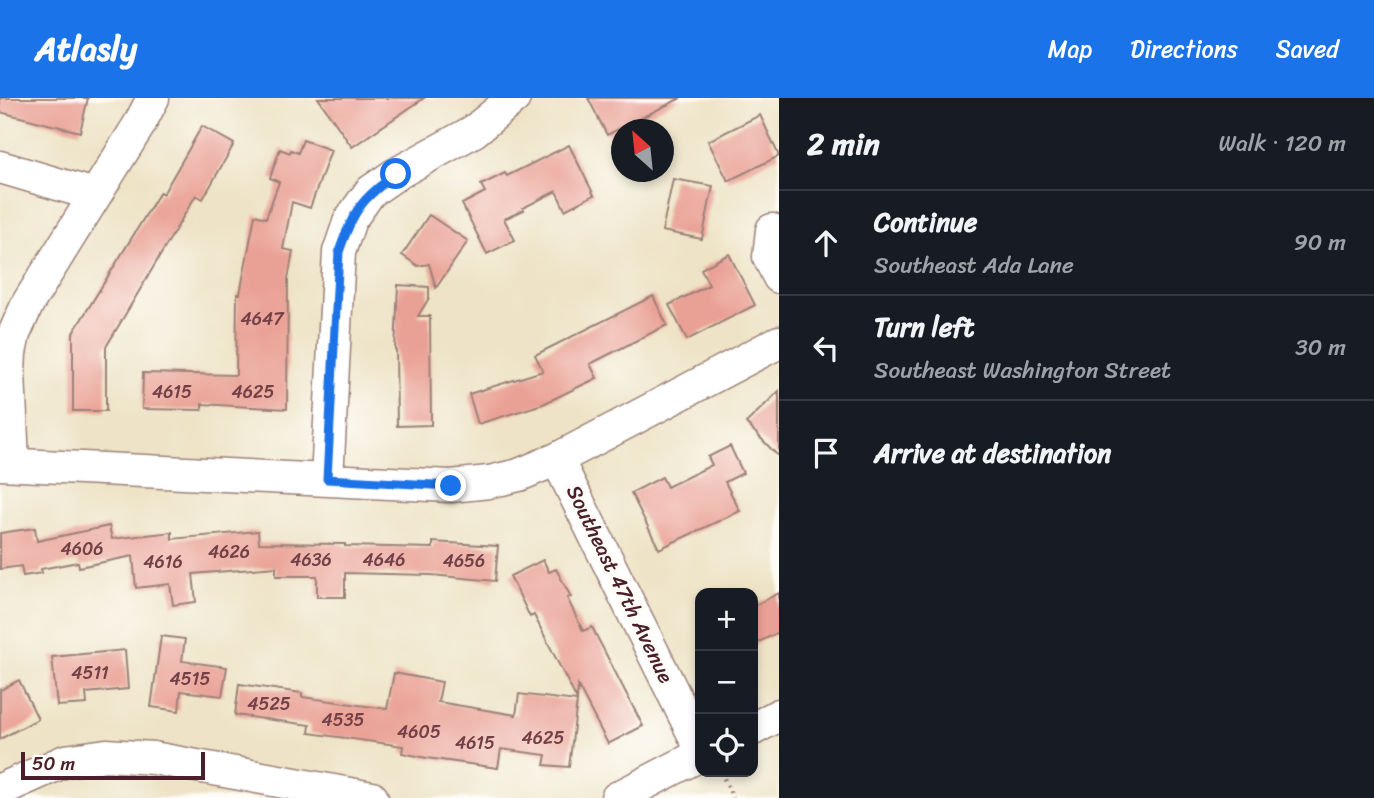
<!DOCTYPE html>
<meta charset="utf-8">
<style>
:root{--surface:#171b24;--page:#20242c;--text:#f1f3f6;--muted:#9ea1a6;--line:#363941;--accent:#1a73e8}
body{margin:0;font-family:Sriracha,sans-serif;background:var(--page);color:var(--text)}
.controls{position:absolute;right:21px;bottom:21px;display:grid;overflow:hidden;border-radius:14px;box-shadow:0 4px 10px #0003}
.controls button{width:63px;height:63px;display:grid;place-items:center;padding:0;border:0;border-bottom:2px solid var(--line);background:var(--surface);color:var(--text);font:35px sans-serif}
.compass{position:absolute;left:611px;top:21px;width:63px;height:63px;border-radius:50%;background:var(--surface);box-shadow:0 4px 10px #0003;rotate:333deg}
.scale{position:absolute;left:21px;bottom:18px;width:184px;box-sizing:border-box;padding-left:7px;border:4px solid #4a1f2b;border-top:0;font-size:19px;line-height:24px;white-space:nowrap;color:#4a1f2b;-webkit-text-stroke:5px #fdfcf7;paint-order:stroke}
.stop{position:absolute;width:21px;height:21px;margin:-16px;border:5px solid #1a73e8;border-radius:50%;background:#fff}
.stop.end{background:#1a73e8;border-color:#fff;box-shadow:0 2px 7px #0008}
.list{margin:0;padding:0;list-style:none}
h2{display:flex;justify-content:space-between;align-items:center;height:91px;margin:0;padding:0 28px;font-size:30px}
h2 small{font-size:23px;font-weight:400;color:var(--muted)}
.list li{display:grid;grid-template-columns:46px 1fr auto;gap:21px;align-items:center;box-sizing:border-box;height:105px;padding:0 28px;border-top:2px solid var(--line)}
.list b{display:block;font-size:26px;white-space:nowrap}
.list p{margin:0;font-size:23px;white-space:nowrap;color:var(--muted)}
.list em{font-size:23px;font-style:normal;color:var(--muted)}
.icon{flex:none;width:38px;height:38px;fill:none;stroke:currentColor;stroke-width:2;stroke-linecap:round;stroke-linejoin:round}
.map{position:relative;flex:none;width:779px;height:700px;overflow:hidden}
header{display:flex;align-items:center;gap:42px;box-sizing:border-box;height:98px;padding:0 35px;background:var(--accent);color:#fff}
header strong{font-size:33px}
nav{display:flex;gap:38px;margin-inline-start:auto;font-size:24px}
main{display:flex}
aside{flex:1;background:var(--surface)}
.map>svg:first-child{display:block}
.building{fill:#eaa195}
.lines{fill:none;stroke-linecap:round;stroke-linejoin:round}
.minor-casing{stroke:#9c8178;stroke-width:35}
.path{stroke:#9c8178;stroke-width:4.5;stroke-dasharray:2 5;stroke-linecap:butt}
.minor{stroke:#fff;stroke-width:32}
.route{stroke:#1a73e8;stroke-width:9}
.labels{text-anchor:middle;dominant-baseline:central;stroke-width:7;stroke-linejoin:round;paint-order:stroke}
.number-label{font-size:18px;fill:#724046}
.street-label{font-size:21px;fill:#4a1f2b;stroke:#fdfcf7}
</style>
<header>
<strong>Atlasly</strong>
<nav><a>Map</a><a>Directions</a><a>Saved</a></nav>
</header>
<main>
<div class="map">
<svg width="779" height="700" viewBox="0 0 779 700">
<rect width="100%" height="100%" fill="#fdfcf7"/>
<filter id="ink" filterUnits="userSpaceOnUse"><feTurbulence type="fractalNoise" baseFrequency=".0143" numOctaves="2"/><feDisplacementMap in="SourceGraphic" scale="14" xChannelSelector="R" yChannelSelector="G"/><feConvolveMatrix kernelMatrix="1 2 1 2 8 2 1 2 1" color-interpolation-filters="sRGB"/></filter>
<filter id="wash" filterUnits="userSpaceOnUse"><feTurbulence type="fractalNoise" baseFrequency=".00686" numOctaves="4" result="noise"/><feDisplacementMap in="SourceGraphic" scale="28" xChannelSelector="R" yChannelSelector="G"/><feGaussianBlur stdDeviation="1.57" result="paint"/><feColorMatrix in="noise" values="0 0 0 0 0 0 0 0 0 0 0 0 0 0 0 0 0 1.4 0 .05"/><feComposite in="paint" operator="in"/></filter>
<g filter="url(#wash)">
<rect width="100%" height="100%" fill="#eee3c6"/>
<g id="blocks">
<path class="building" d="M0 0H88L80 34 0 14Z
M318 0H424L352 49Z
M588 0H681L607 37Z
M760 17 779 58 728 83 708 43Z
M202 28 234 46 203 101 196 97 106 249V313H73V235L160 94 163 96Z
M303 42 331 52 310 110 292 104 283 151 293 153 288 181 287 311 202 306V312L142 311 143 275 236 277 237 196H240L255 117 266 120 279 84 270 80 280 51 290 55 291 52 298 55Z
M569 47 594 97 565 112 556 93 523 110 524 112 504 121 515 142 487 156 462 106 485 94 481 87 505 75 507 78Z
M673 81 713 88 702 141 662 133Z
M429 117 468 143 436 190 429 166 418 168 402 157Z
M729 156 755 207 687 242 669 207 709 187 701 171Z
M398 187 429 189V200L418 218H430L431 327 397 328 396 250 395 252Z
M653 198 667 227 590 266 597 280 543 306 478 326 469 296 543 273 535 257Z
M779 293V359L746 325Z
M730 348 743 375 725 384 740 413 659 451 631 395 662 379 667 389 712 367 708 359Z
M109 428 112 441 172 434V441L258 433 259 445 345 446V448L433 450V444L498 448 495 483 431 477 345 475V499H317V478H276V469L193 476 196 504 173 507 170 486 136 490 133 458 79 469 78 464 41 471 42 475 23 478 21 468 0 471V435L35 430 37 443Z
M543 462 549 474 556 471 571 499 567 500 583 533 592 529 643 628 608 646 578 588 577 602 534 517 530 519 510 478Z
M779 495V534L753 547V508Z
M161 538 185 541 182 563 227 569 222 598 181 593 179 613 151 609Z
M125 552 128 591 86 595 87 606 57 608 52 559Z
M394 575 442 584 438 604 516 617 519 596 577 603 569 669 544 667 546 657 501 651 498 670 427 660 402 655 403 648 309 635 310 627 235 617 239 586 302 595V599L387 611Z
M19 582 38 621 0 641V592Z"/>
</g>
</g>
<g filter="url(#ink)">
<use href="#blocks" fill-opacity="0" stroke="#9c8178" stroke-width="2"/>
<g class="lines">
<defs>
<path id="minor" d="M0 69 95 97
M772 132 769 159 779 179
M557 361 700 649
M0 366 451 388 489 384 519 377 557 361 779 244
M13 366 9 274 10 255 14 236 28 205 139 27 153 0
M327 381 339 154 350 122 370 94 396 76 474 33 514 0
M753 631 779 617
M0 692 65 663 106 657 153 660 372 700
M617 700 700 657"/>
</defs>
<use href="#minor" class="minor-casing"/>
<path class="path" d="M721 674 733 700"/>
<use href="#minor" class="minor"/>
</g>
</g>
<g class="lines" filter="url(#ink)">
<path class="route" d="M396 76C361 101 353 113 339 154L327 381 451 388"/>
</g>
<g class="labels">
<g class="number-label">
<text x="262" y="221">4647</text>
<text x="172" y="294">4615</text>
<text x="253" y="294">4625</text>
<text x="82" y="451">4606</text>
<text x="229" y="454">4626</text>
<text x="311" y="462">4636</text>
<text x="384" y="462">4646</text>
<text x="464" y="463">4656</text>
<text x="163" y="464">4616</text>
<text x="90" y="575">4511</text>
<text x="190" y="581">4515</text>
<text x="269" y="606">4525</text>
<text x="343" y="622">4535</text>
<text x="419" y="634">4605</text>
<text x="543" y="640">4625</text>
<text x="475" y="645">4615</text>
</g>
<g class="street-label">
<text transform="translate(620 486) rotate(64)">Southeast 47th Avenue</text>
</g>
</g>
</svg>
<div class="controls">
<button>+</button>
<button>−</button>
<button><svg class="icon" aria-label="locate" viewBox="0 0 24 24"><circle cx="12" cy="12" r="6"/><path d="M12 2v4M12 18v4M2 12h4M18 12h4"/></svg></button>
</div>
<svg class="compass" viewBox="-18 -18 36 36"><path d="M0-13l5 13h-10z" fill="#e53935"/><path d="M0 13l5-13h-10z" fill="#9ea1a6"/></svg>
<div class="scale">50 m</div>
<div class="stop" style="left:396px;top:76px"></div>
<div class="stop end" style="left:451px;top:388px"></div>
</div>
<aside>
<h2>2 min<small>Walk · 120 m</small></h2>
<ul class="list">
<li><svg class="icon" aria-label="ahead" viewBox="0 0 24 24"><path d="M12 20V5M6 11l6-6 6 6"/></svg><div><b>Continue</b><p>Southeast Ada Lane</p></div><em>90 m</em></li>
<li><svg class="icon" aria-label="left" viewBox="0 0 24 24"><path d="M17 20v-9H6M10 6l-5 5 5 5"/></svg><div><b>Turn left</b><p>Southeast Washington Street</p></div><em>30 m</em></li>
<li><svg class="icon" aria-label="arrive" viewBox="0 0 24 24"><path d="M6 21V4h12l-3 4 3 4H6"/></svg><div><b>Arrive at destination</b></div></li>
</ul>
</aside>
</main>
